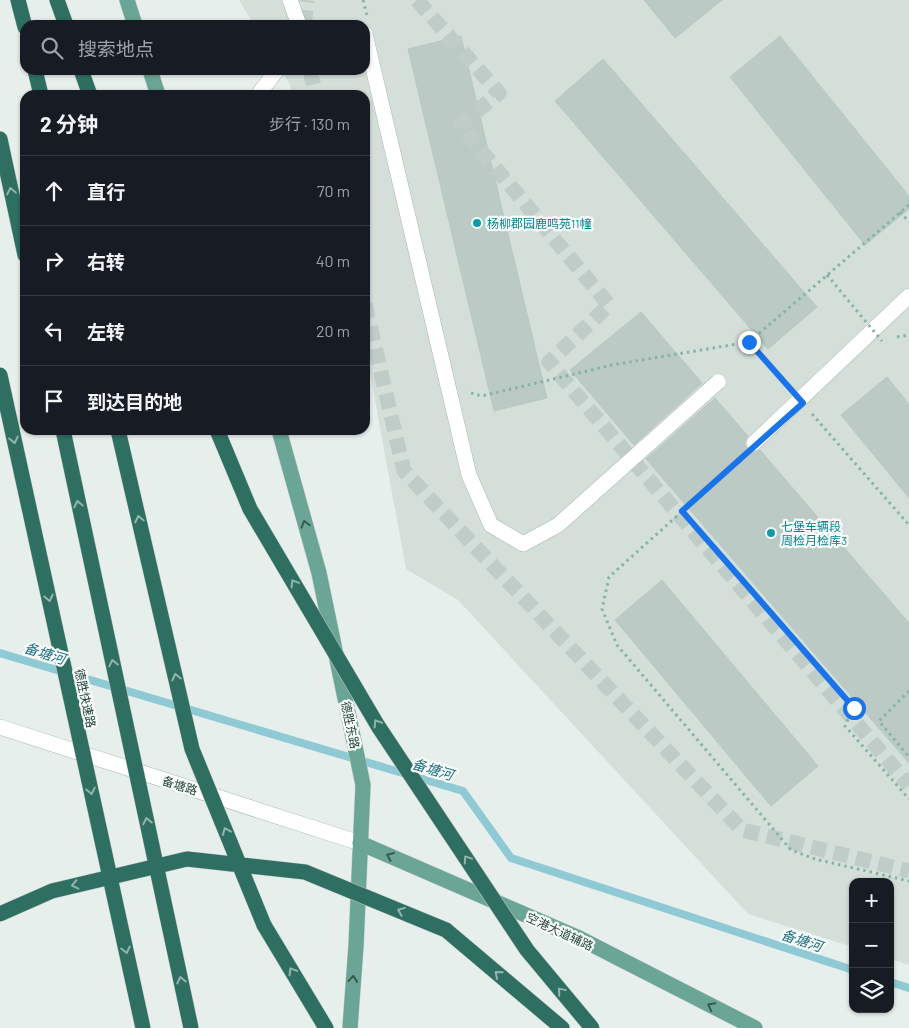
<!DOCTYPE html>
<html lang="zh">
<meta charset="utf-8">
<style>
:root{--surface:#171b24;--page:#20242c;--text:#f1f3f6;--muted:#9ea1a6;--line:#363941}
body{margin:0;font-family:Barlow,"Noto Sans SC",sans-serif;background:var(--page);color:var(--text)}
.controls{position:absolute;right:15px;bottom:15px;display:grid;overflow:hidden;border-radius:10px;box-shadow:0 1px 4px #0004}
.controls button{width:45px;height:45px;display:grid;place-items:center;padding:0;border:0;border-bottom:1px solid var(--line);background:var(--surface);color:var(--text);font:25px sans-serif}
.stop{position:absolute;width:15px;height:15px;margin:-11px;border:4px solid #1a73e8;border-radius:50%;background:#fff}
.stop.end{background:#1a73e8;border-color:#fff;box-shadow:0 1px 5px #0008}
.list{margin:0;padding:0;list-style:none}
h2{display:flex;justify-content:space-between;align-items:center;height:65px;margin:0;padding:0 20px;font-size:21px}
h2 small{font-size:16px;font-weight:400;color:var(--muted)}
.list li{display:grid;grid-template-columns:32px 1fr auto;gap:15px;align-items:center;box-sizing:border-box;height:70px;padding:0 20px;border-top:1px solid var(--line)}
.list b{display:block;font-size:19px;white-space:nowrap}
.list em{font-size:16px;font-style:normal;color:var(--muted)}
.icon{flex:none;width:28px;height:28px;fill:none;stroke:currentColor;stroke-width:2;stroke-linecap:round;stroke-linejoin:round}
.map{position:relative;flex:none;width:909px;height:1028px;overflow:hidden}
.search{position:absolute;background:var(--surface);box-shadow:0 1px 4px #0004;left:20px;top:20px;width:350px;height:55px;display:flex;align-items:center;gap:12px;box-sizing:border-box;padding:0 18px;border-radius:15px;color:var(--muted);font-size:19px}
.panel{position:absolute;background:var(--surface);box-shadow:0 1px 4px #0004;left:20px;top:90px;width:350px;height:345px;border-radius:15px}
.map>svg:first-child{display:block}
.built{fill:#d4dfda}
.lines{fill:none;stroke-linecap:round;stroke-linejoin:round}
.stream{stroke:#8ec9d4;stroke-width:8}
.building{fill:#bbcac4;stroke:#b8c9c2}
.minor-tunnel{stroke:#bfccc8;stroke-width:15;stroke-dasharray:15 8;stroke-linecap:butt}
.minor-casing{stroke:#a8b8b2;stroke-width:16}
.major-casing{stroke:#c2cac8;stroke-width:16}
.highway-casing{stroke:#c2cac8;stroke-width:16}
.path{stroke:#86b3a5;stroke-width:3;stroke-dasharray:2.5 4;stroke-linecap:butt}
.minor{stroke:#fff;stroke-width:15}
.major{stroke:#6aa596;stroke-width:15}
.highway{stroke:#2f6f62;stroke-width:15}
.minor-bridge-casing{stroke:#a8b8b2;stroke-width:16;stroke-linecap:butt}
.highway-bridge-casing{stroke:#c2cac8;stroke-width:16;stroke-linecap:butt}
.path-bridge{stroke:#86b3a5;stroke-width:3;stroke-dasharray:2.5 4;stroke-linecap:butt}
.minor-bridge{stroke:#fff;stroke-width:15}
.highway-bridge{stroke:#2f6f62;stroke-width:15}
.oneway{stroke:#93b5ae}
.oneway2{stroke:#365b51}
.route{stroke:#1a73e8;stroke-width:6}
.culture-dot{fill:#0f9aa8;stroke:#f7fbf9;stroke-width:2}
.labels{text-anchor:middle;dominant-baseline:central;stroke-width:4.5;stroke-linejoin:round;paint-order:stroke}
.culture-label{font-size:12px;fill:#0d838f;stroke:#f7fbf9;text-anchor:start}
.street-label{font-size:12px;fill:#24423a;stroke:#f7fbf9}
.water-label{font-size:14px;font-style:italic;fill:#1c6f80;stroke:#f7fbf9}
</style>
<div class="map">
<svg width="909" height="1028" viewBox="0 0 909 1028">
<rect width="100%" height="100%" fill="#e6efeb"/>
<path class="built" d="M239 0H909V965L890 959V882H853V947L748 914 458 600 406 569 365 346V95H293L290 85 281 70H365V25H254Z"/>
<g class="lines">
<path class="stream" d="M0 653 463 791 511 858 853 970
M890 982 909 988"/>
</g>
<path class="building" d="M644 0H722L675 38Z
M461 36 547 398 494 411 408 49Z
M780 36 909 196V209L865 245 730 77Z
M603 59 817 307 768 349 555 101Z
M641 312 702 383 634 445 570 370Z
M887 377 909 404V498L841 415Z
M715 398 748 436 745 441V445L747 449 752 452H756L760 450 909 623V763L646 459Z
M662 580 818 766 771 806 615 620Z"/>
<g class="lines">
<path class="minor-tunnel" d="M417 0 499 93 460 125 609 305 549 362 909 785
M304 25 307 0
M310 70 316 95
M365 304 404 471 742 830 909 871"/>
<defs>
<path id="minor" d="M290 0 299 25
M258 95 277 70
M754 443 909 296
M0 727 360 843"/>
<path id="major" d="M127 0 135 25
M150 70 158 95
M279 430 319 573 363 785 356 946 350 1028
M360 843 579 938 755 1028"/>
<path id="highway" d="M18 0 25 27
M57 0 66 25
M35 70 41 95
M81 70 90 95
M0 139 25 255
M264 925 326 1028
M446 930 562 1028"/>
</defs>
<use href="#minor" class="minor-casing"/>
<use href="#major" class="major-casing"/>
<use href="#highway" class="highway-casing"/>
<path class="path" d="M900 212 909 222
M897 337 909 335
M812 414 909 525
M909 691 879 721 909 757"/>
<use href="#minor" class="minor"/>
<use href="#major" class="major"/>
<use href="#highway" class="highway"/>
<defs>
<path id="minor-bridge" d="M365 34 469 475 491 525 523 544 558 525 718 382"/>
<path id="highway-bridge" d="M0 375 143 1028
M63 430 191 1028
M118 430 192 749 264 925
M217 430 250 509 378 726 527 950 592 1028
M0 914 52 891 187 859 305 872 446 930"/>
</defs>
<use href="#minor-bridge" class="minor-bridge-casing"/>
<use href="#highway-bridge" class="highway-bridge-casing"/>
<path class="path-bridge" d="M363 0 367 15
M909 205 749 342 803 403 609 577 602 609 617 645 791 850 815 859 909 881
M827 275 882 341
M471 393 482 396 612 365 749 342
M682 511 853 708 845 726 909 799"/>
<use href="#minor-bridge" class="minor-bridge"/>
<use href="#highway-bridge" class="highway-bridge"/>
</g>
<defs><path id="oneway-chevron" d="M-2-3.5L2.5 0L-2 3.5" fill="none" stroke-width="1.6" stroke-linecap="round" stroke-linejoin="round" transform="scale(1.25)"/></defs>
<g class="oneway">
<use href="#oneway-chevron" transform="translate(11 191) rotate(-102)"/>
<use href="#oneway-chevron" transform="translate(14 440) rotate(78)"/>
<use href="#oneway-chevron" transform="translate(78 504) rotate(-102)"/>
<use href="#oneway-chevron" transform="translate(139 519) rotate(-103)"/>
<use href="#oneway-chevron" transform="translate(294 583) rotate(-121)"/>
<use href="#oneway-chevron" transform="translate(49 598) rotate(78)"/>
<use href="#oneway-chevron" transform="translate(113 663) rotate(-102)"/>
<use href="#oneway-chevron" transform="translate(176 677) rotate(-103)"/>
<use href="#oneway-chevron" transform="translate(377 723) rotate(-122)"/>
<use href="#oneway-chevron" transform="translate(91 791) rotate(78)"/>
<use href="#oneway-chevron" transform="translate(147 821) rotate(-102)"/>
<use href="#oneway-chevron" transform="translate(226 831) rotate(-112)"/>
<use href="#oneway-chevron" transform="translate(467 859) rotate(-124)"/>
<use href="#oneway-chevron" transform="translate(75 885) rotate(167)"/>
<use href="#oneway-chevron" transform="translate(401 911) rotate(-158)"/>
<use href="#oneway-chevron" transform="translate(126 950) rotate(78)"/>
<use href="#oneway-chevron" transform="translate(292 971) rotate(-121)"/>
<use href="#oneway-chevron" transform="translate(498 974) rotate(-140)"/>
<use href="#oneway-chevron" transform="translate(181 980) rotate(-102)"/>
<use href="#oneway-chevron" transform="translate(561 991) rotate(-130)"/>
</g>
<g class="oneway2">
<use href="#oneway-chevron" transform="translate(305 524) rotate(-106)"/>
<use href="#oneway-chevron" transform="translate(390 856) rotate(-156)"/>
<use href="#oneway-chevron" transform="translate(353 979) rotate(-85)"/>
<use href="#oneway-chevron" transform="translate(711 1006) rotate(-153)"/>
</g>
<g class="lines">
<path class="route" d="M749 342 803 403 682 511 854 708"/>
</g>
<g class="culture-dot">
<circle cx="477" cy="223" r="5"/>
<circle cx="771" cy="533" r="5"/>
</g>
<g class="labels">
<g class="culture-label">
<text x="487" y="223">杨柳郡园鹿鸣苑11幢</text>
<text x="781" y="526">七堡车辆段<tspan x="781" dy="14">周检月检库3</tspan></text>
</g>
<g class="street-label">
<text transform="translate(86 698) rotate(78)">德胜快速路</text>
<text transform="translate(351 725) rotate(78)">德胜东路</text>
<text transform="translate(180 785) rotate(18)">备塘路</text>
<text transform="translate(560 931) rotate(25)">空港大道辅路</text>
</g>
<g class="water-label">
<text transform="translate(45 653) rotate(17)">备塘河</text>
<text transform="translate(433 769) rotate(17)">备塘河</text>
<text transform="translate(802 940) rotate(18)">备塘河</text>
</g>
</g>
</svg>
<div class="controls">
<button>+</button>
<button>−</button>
<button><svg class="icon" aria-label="layers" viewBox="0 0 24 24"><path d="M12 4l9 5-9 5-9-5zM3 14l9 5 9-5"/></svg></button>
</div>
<div class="stop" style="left:854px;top:708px"></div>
<div class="stop end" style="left:749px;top:342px"></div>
<div class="search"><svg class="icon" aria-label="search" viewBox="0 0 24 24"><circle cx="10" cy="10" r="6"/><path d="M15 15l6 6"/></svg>搜索地点</div>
<section class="panel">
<h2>2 分钟<small>步行 · 130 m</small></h2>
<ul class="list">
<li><svg class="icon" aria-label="ahead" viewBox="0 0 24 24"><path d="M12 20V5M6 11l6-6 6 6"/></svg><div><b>直行</b></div><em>70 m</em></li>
<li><svg class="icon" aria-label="right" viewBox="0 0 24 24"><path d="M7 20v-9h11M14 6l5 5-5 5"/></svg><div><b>右转</b></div><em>40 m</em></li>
<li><svg class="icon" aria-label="left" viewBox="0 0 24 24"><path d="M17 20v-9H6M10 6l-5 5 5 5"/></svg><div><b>左转</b></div><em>20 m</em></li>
<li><svg class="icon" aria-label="arrive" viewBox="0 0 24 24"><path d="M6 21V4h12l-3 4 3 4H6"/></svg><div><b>到达目的地</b></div></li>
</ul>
</section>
</div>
